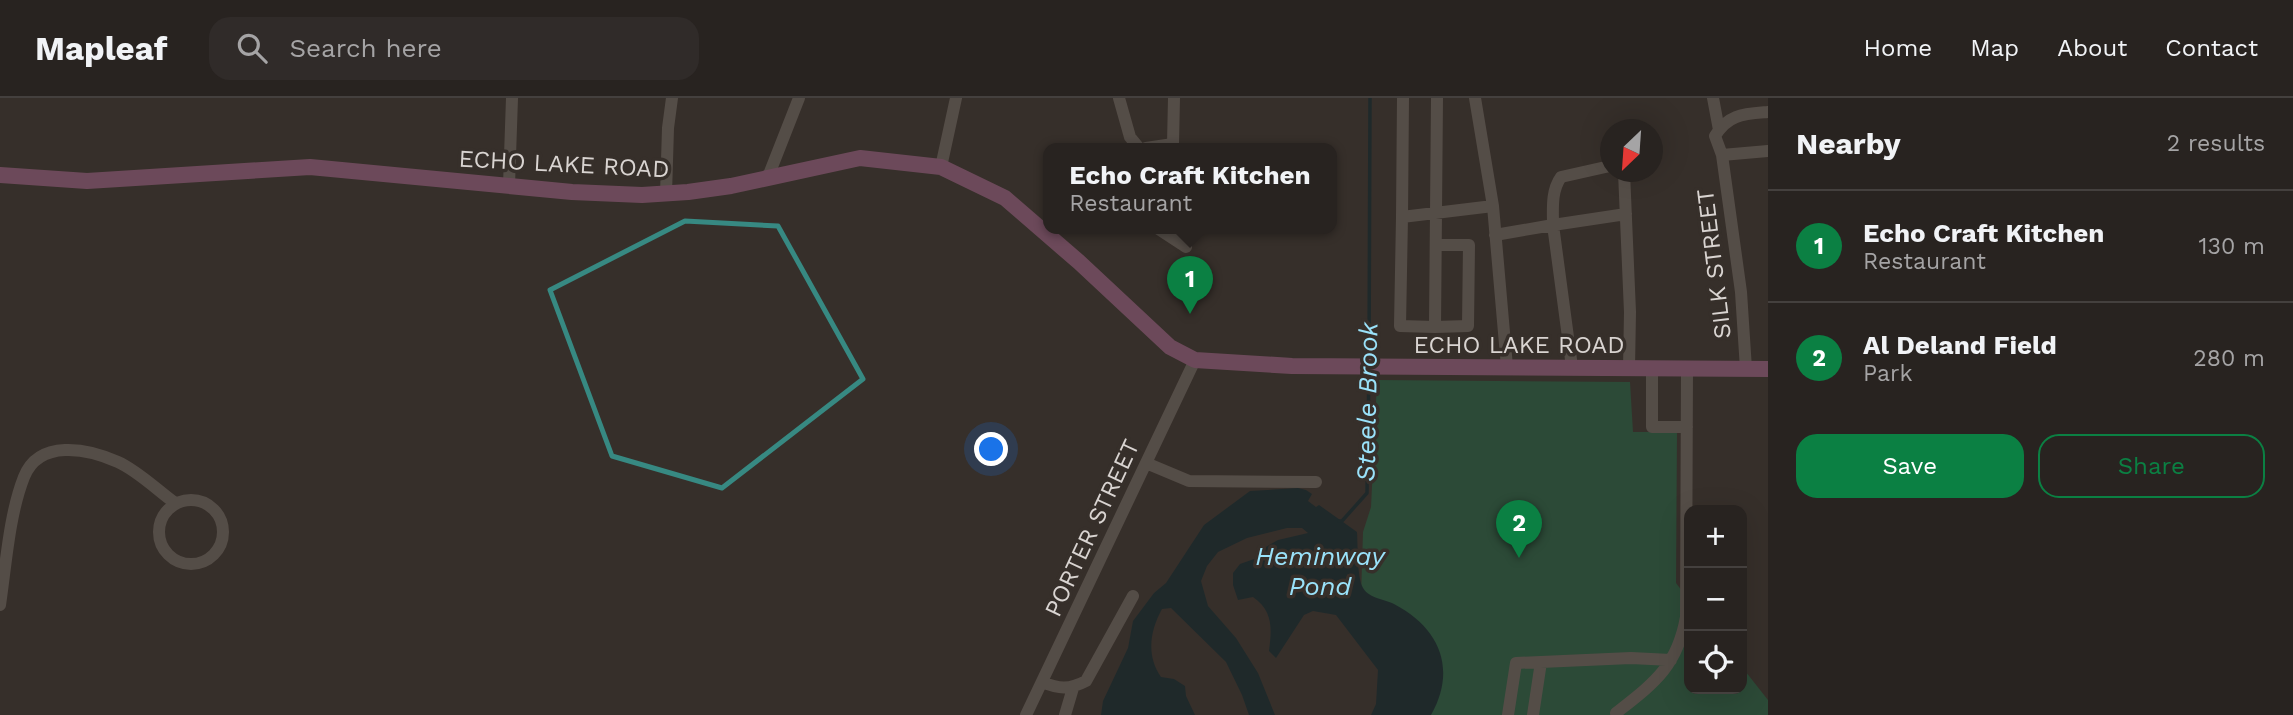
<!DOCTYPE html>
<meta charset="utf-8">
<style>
:root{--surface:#282320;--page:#302b29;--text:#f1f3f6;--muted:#a5a4a5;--line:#44403e;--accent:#0b8043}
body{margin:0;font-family:"Work Sans",sans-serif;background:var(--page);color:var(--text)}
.controls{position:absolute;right:21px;bottom:21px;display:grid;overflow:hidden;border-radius:14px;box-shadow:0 7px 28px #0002}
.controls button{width:63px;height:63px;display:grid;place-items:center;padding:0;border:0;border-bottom:2px solid var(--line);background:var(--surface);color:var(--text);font:35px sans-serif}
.compass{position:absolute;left:1600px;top:21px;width:63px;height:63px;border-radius:50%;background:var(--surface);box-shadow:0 7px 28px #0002;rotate:205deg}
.you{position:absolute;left:992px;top:352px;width:24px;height:24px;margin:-18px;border:5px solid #fff;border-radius:50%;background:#1a73e8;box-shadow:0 0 0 10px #1a73e833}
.badge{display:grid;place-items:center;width:46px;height:46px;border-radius:50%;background:var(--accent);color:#fff;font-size:23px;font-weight:700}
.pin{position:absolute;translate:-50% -58px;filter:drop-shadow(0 2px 4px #0008)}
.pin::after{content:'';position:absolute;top:37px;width:24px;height:21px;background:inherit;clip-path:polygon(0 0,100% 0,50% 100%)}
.popup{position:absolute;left:1043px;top:45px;width:294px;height:91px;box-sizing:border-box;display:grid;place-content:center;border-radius:14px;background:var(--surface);filter:drop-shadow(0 2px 5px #0005);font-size:23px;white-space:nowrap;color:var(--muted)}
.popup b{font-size:26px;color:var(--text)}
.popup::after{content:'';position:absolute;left:50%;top:100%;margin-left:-14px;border:14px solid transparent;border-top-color:var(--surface)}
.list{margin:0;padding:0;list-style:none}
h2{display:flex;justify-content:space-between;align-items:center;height:91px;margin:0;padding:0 28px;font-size:30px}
h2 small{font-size:23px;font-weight:400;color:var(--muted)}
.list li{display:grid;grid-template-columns:46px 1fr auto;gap:21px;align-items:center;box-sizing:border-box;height:112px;padding:0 28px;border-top:2px solid var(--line)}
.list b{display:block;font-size:26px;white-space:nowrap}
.list p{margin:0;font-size:23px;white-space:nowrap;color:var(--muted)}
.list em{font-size:23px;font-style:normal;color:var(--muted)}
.actions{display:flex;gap:14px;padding:21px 28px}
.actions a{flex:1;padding:16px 0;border:2px solid var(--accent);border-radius:21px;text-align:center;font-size:24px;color:var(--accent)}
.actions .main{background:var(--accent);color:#fff}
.icon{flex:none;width:38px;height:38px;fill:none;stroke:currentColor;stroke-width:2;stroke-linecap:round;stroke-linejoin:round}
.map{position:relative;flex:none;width:1768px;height:617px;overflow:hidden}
header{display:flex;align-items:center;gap:42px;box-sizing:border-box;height:98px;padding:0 35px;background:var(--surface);border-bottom:2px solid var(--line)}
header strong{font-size:33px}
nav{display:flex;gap:38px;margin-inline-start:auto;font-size:24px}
.search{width:490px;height:63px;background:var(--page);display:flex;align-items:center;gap:18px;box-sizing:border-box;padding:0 24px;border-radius:21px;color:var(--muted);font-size:26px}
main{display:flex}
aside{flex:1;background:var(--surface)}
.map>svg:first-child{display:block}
.green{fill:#1f6a47}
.water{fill:#03232c}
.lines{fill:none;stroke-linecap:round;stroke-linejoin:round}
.stream{stroke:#03232c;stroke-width:3.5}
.minor{stroke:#79716b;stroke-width:12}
.major{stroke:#ae6995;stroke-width:16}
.marked{fill:none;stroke:#378982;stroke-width:5;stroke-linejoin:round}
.labels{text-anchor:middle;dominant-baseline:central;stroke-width:7;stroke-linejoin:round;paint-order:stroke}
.street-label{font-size:24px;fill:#d9d4d1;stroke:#362f2a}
.water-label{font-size:26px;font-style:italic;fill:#9ae2fa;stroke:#362f2a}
</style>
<header>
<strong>Mapleaf</strong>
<div class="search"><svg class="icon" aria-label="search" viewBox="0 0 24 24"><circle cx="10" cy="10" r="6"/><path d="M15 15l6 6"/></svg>Search here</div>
<nav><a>Home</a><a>Map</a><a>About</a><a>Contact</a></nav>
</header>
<main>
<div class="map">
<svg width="1768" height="617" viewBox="0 0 1768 617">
<rect width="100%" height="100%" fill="#362f2a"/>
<path class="green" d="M1377 282 1630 284 1633 334H1677L1676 485 1689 502V591H1742V569L1768 602V617H1399L1361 499 1363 434 1371 409Z"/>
<path class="water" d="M1298 390 1306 392 1312 396 1308 403 1316 409 1319 407 1357 434C1358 449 1357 475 1362 488 1367 500 1384 501 1394 506 1440 530 1457 571 1431 617H1371L1376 606 1378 572 1336 517 1313 513 1304 517 1276 560 1269 553C1272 530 1273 513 1253 499L1238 502 1233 487V475L1240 466 1257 460 1264 450 1278 442 1308 435 1302 430H1287L1247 440 1218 454 1207 468 1201 483 1208 508 1236 540 1258 575 1275 617H1249L1242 597 1226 564 1171 510 1162 511C1150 533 1146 557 1161 579L1174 581 1185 588 1186 598 1195 617H1101L1103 603 1128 550 1133 523 1154 495 1166 485 1204 427 1250 393Z"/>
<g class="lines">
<path class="stream" d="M1369 264 1370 0
M1339 423H1342L1367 395 1369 272"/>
<path class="minor" d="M1119 0 1130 39 1139 50
M1403 0 1402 119 1493 108
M1475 0 1493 108 1507 269
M1713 0 1719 32
M1146 50 1173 46 1174 0
M1722 57 1715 38C1728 16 1744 16 1768 14
M1610 68 1561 79C1551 93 1553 111 1553 127L1626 116
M941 69 956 0
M1624 74 1630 214 1629 270
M768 79 799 0
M509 87 512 0
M666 96 668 30 672 0
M1402 119 1400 228 1435 229 1437 0
M1157 130 1186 149
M1495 137 1553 127 1572 269
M1435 229 1468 228 1469 147H1437
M1652 270V329H1687
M1746 271 1741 194 1722 57 1768 53
M1146 365 1189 383 1316 384
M159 434a32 32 0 1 1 64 0a32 32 0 1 1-64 0Z
M0 507C6 467 9 417 24 379 39 341 87 350 118 364 138 373 157 392 175 405
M1042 584C1059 591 1069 592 1086 583L1133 498
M1616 615C1654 585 1677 569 1686 519L1687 270
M1026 617 1195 262
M1065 617 1073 590
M1508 617 1516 565 1631 560 1671 562
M1533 617 1541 564"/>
<path class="major" d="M0 77 87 83 310 69 572 94 642 97 688 94 731 88 860 60 941 69 1005 100 1079 164 1170 249 1195 262 1292 268 1768 271"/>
</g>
<path d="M0 0H1768V617H0ZM685 123 778 128 863 281 722 390 612 358 550 192Z" fill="#362f2a" fill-opacity=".55" fill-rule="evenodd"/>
<path class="marked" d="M685 123 778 128 863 281 722 390 612 358 550 192Z"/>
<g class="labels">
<g class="street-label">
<text transform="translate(564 66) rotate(3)">ECHO LAKE ROAD</text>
<text transform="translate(1714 166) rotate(-97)">SILK STREET</text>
<text x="1519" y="247">ECHO LAKE ROAD</text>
<text transform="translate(1092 430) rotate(-65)">PORTER STREET</text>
</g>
<g class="water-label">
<text transform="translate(1367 304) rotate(-89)">Steele Brook</text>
<text x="1320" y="458">Heminway<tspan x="1320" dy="30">Pond</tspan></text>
</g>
</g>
</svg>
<div class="controls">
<button>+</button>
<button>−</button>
<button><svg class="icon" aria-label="locate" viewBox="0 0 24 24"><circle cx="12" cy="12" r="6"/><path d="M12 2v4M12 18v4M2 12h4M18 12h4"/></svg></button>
</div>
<svg class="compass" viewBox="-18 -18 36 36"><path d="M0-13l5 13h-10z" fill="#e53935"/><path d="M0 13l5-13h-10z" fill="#a5a4a5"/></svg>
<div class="you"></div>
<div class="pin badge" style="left:1190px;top:216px">1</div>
<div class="popup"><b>Echo Craft Kitchen</b>Restaurant</div>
<div class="pin badge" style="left:1519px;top:460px">2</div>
</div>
<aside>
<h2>Nearby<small>2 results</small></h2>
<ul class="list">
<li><span class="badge">1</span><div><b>Echo Craft Kitchen</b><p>Restaurant</p></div><em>130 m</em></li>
<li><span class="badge">2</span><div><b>Al Deland Field</b><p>Park</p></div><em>280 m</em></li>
</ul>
<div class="actions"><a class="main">Save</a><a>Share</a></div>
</aside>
</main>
